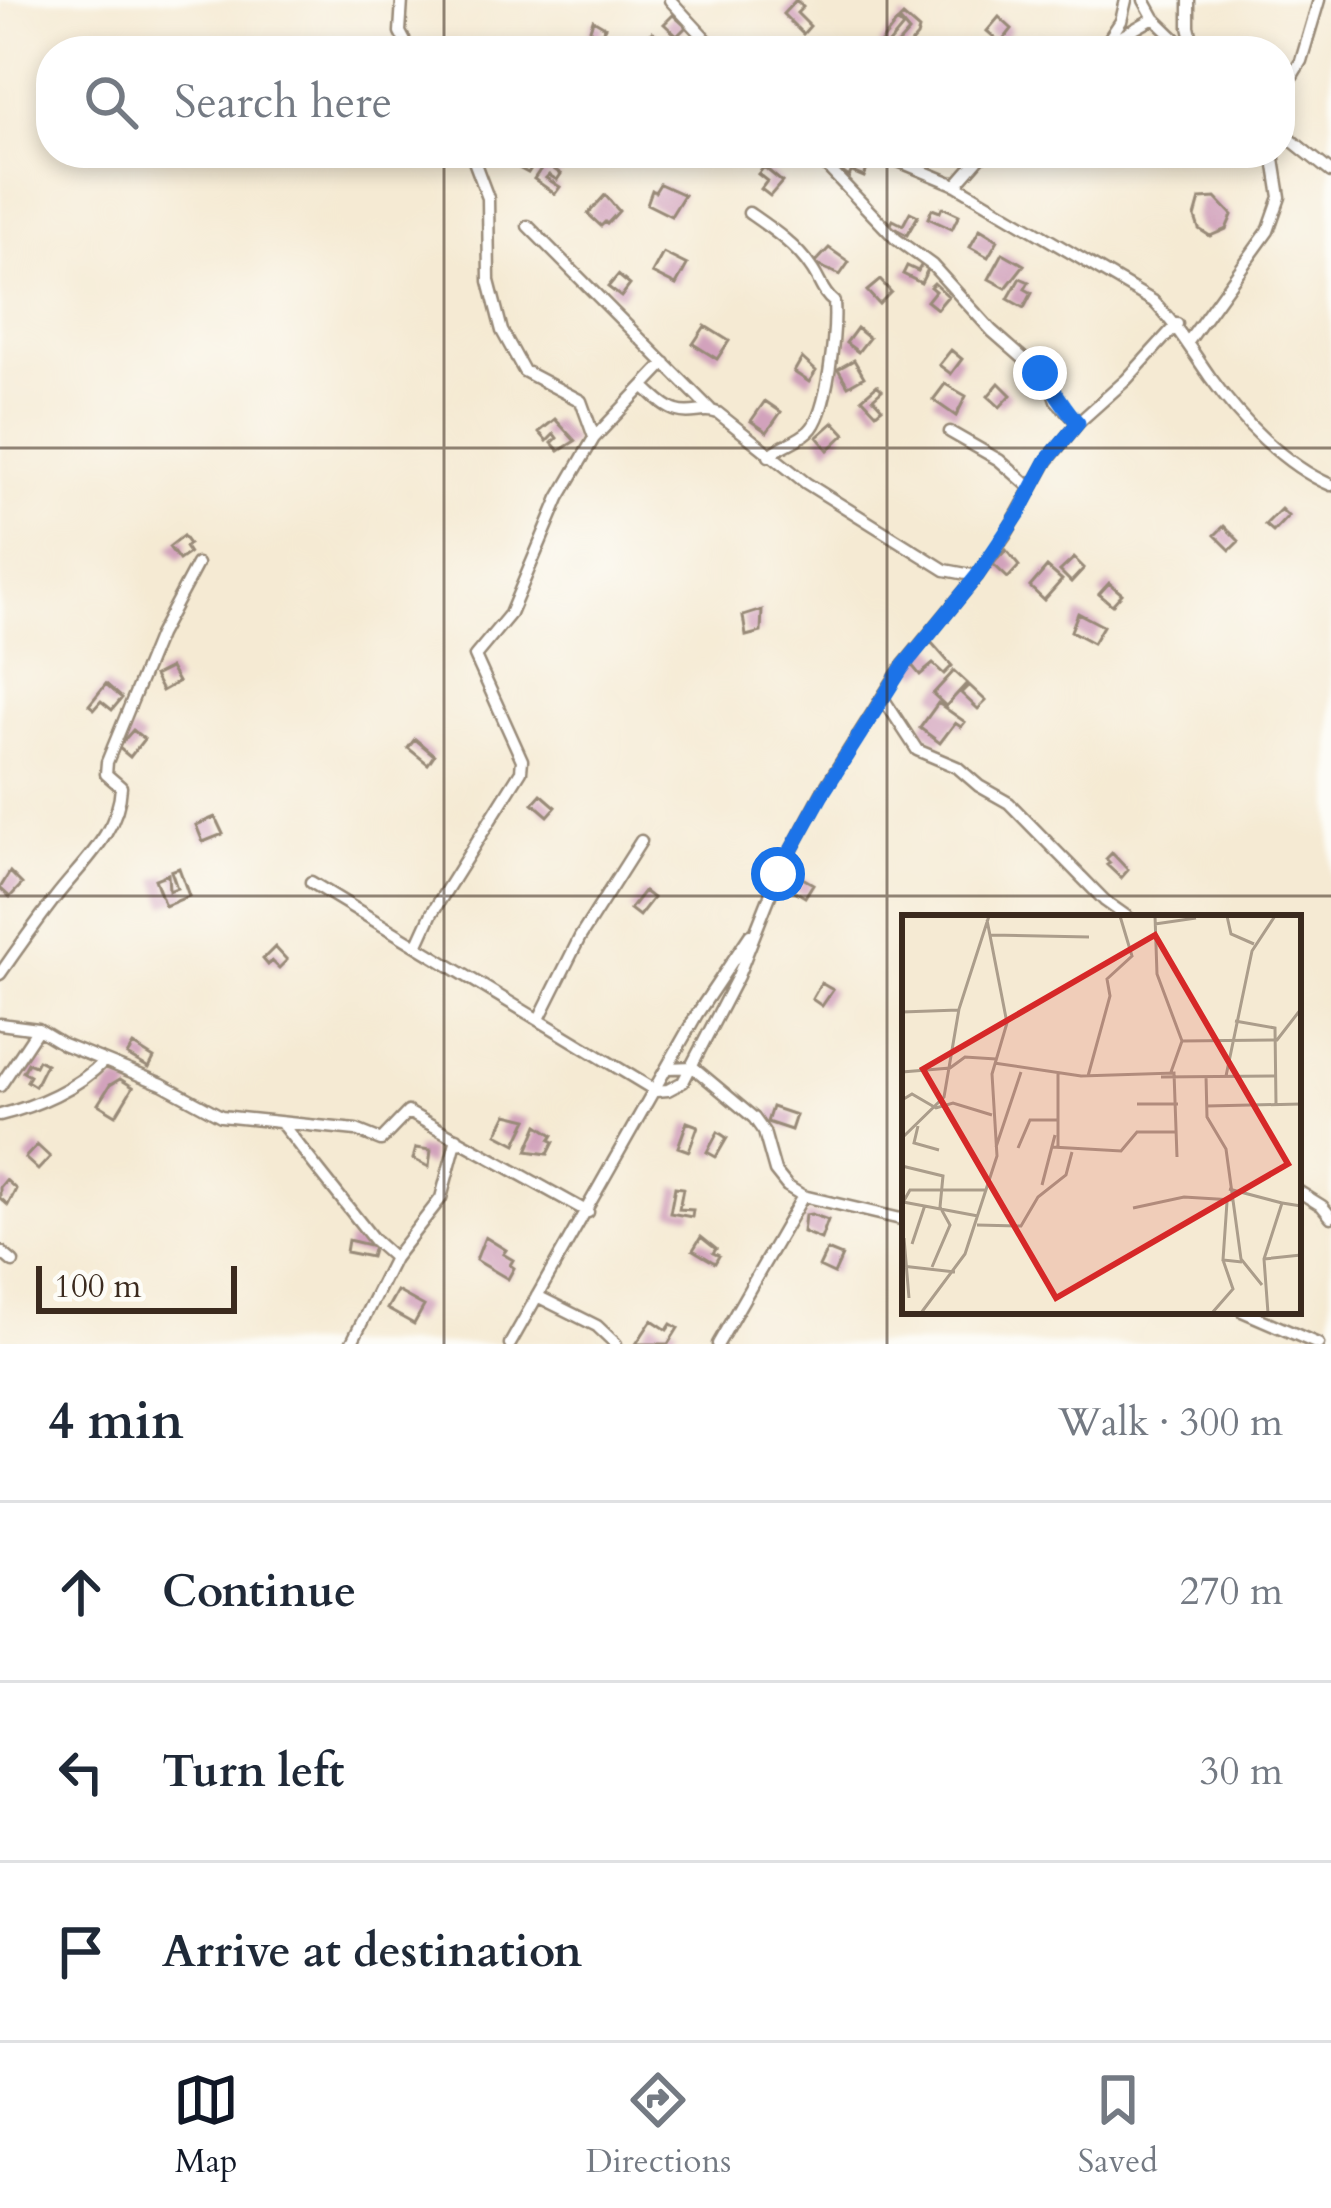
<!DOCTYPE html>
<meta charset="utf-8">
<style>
:root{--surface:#fff;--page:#f2f2f3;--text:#1f2937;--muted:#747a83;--line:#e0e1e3;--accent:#111827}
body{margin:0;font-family:Cardo,serif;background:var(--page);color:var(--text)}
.scale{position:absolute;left:36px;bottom:30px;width:201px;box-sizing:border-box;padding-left:12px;border:6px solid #3b2a1e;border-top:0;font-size:33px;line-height:42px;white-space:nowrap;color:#3b2a1e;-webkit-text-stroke:9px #fdfcf7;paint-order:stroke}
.stop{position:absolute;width:36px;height:36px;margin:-27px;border:9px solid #1a73e8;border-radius:50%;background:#fff}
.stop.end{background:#1a73e8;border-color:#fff;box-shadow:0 3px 12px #0008}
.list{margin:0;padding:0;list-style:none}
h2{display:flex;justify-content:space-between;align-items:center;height:156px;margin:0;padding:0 48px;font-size:51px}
h2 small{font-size:39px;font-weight:400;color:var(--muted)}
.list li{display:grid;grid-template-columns:78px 1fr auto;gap:36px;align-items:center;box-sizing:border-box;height:180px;padding:0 48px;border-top:3px solid var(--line)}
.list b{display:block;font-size:45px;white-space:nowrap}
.list em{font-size:39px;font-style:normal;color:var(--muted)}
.icon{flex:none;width:66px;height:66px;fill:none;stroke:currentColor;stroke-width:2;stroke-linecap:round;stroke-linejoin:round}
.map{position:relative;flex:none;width:1331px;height:1344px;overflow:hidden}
.search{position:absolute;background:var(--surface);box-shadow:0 6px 18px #0003;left:36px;right:36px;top:36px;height:132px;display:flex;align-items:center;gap:30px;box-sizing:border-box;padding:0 42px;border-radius:48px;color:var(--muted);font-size:45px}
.sheet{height:696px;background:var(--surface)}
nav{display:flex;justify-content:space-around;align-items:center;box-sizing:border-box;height:168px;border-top:3px solid var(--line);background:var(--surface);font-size:33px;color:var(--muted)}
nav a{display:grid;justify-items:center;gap:6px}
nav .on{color:var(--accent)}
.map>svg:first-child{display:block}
.building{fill:#d2a2bc}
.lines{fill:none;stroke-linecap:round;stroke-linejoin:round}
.minor-casing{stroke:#988a78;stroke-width:15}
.minor{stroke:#fff;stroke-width:10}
.route{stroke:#1a73e8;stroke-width:15}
.grid{fill:none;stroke:#3b2a1e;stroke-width:3;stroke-opacity:0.55}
.inset-road{fill:none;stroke:#ab9d8b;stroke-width:3}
.view{fill:#d62828;fill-opacity:0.15;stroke:#d62828;stroke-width:6}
.inset-edge{fill:none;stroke:#3b2a1e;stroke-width:6}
</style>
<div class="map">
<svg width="1331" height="1344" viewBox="0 0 1331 1344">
<rect width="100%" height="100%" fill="#fdfcf7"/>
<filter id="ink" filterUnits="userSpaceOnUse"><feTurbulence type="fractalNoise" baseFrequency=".00833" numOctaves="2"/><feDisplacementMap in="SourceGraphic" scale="24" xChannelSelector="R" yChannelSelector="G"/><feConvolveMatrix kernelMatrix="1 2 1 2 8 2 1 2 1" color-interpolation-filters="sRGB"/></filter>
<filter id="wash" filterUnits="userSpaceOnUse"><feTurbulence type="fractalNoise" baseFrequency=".004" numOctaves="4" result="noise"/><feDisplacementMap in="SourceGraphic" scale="48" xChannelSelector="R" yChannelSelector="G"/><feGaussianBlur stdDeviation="2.7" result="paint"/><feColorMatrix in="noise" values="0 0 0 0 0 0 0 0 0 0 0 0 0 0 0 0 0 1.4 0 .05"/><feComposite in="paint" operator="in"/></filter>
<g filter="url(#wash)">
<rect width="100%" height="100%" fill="#f5ead3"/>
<g id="blocks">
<path class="building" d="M796 0 803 7 797 13 810 26 803 34 783 14Z
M673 15 686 27 677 36 664 24Z
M903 16 919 30 917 37 905 51H892L909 32 899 20Z
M999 17 1012 29 1001 43 987 31Z
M593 20 605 27 592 51H584L575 46 578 41 585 45Z
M897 22 903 27 888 45 892 48 886 51 879 45Z
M652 32 670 43 665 51H656L645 43Z
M520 153 536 161 528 173 513 165Z
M816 153H851L858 156 849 177Z
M861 153 872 156 864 177 854 173Z
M545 163 561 174 557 180 549 175 546 178 560 187 555 194 534 179Z
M764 167 782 182 770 196 761 189 767 181 758 174Z
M660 184 684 195 671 216 647 204 652 190 655 192Z
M605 195 619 211 607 224 605 222 601 226 588 214Z
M1216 198 1232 215 1226 229 1210 236 1199 229 1195 217 1200 199Z
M942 207 959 215 952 229 928 218 932 209 940 212Z
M910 212 918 216 907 235 890 226 893 220 903 225Z
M980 229 998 240 988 257 970 247Z
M829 248 849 262 840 275 814 264Z
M663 253 687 265 676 285 652 273Z
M1003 253 1024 265 1006 288 989 279Z
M922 264 929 267 921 283 903 274 907 266 918 271Z
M618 275 630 285 621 297 608 287Z
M1020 278 1029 282 1025 289 1032 293 1024 308 1008 299Z
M880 280 891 292 879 304 867 291Z
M934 283 948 296 937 309 927 301 935 291 930 287Z
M705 326 729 341 717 359 693 344Z
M857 328 869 338 858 352 846 343Z
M951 350 962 359 951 374 939 365Z
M802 358 816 371 809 382 794 372Z
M854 360 864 377 848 386 838 369Z
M999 383 1011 395 1000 407 988 396Z
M945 384 966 396 956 416 933 400Z
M877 385 882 390 873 398 882 408 876 413 862 398Z
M765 401 781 412 767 432 751 421Z
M555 419 575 441 559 451 552 443 557 438 554 434 547 441 539 432Z
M834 422 845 434 828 450 817 437Z
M1281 509 1288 516 1273 532 1265 525Z
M1224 526 1239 541 1230 550 1215 535Z
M183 536 189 544 185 547 189 553 179 560 169 547Z
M1006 550 1019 566 1008 578 993 564Z
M1074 558 1084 568 1071 582 1060 571Z
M1047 567 1062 580 1044 600 1030 587Z
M1109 583 1122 594 1112 605 1099 594Z
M762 610 761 632 746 636 743 616Z
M1078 613 1103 626 1093 643 1071 631Z
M931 642 952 666 944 674 933 664 920 675 909 662Z
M170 668 178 682 162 691 154 676Z
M954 671 967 683 946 706 933 694Z
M106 684 122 698 112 710 101 701 94 709 89 705Z
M969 685 986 701 978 709 961 693Z
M938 703 965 722 961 727 955 723 940 743 920 728Z
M133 730 144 739 130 757 118 747Z
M415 739 434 755 428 764 408 748Z
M541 794 556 807 548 816 533 803Z
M215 817 223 834 203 842 196 825Z
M1112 853 1128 870 1121 878 1107 865 1110 863 1106 859Z
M179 868 189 896 165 906 155 879 168 874 169 891 177 888 171 871Z
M10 872 22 884 10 897 0 888Z
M799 876 813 884 805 897 788 887Z
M644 891 653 898 639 916 630 909Z
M275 947 287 960 279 968 272 961 268 965 263 959Z
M821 983 833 990 822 1006 812 999Z
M133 1045 154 1058 149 1068 127 1055Z
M38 1060 46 1064 35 1086 27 1081 30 1076 23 1072 28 1063 35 1066Z
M120 1079 133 1087 116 1115 98 1104 110 1085Z
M772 1107 796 1115 791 1130 767 1122Z
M507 1114 528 1119 516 1144 497 1134Z
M687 1122 698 1126 689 1151 678 1147Z
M538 1125 553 1135 550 1140 554 1142 548 1154 527 1151Z
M718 1132 727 1138 716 1157 707 1152Z
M37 1145 50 1157 38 1170 25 1158Z
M416 1148 431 1150 429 1167 413 1159Z
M6 1180 16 1189 8 1205 0 1198V1187Z
M675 1187 683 1188 679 1209 693 1210 692 1217 670 1213Z
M811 1214 828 1220 821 1239 803 1232 805 1215Z
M485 1237 506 1250 503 1254 513 1260 510 1265 514 1268 508 1279 476 1260Z
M701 1237 716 1249 713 1253 719 1256 715 1263 693 1250Z
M348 1240 374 1246 371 1257 346 1252Z
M827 1250 842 1256 834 1274 819 1267Z
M397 1291 424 1306 414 1324 387 1309Z
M652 1320 667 1330 671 1324 678 1328 668 1344H636Z"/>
</g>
</g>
<g filter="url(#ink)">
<use href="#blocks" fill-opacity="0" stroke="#988a78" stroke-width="3"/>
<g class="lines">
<defs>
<path id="minor" d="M402 0 400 32 410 51
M670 0 717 51
M1144 0 1154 18 1188 51
M1189 0V27L1195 51
M1110 43 1154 18
M1101 51 1121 21 1126 0
M1280 96 1301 61 1319 0
M1280 131 1331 172
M471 153 488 198 489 281 502 331 524 371 581 401 594 437
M814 153 896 239 932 265 992 331 1040 373 1050 383 1056 400 1078 423
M879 153 956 185 1153 301C1176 324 1191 350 1210 377 1240 419 1284 465 1331 485
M956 185 984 153
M749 213C772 229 796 245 811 268 820 280 822 293 834 302 836 330 828 414 809 431 797 442 781 445 769 456
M528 226 710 409
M1188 342 1268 231 1280 197 1273 153
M644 387C654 395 665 408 677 411 692 416 704 407 718 413L806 483 945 570 977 576
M950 432 999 460 1031 488
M883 698 917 750 957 767 979 786 1009 803 1105 901 1129 918
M311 882 656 1091 668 1090 683 1082 738 976 779 873 823 791 901 668 977 576 1005 536 1047 461 1078 423 1126 380 1177 324
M417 946 432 913 521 771 522 760 475 656 510 614 559 498 594 438 665 363
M0 974C18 948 36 923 55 898 81 864 119 833 121 787L106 774 107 762 159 635 197 564
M539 1019 580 937 641 841
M0 1024 38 1029 63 1044 162 1084 221 1116 356 1130 381 1140 408 1112 588 1212
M668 1068 693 1067 754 1118 764 1132 775 1171 787 1186 803 1196 905 1220
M0 1086 38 1029
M0 1115C36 1106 78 1088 104 1061
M282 1124 374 1240 394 1258
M1298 1191 1322 1206 1331 1217
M0 1251 13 1262
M537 1296 597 1326 616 1344
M1242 1311 1318 1344
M351 1344 394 1258 441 1198 457 1138
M510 1344 697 1014 750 935
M718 1344 803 1196"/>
</defs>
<use href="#minor" class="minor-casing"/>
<use href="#minor" class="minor"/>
</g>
</g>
<g class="lines" filter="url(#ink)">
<path class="route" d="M778 874 824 791 902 668 977 576 1019 513 1047 460 1078 423C1063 407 1055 388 1040 373"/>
</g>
<path class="grid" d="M444 0V51M887 0V51M444 153V1344M887 153V1344M0 448H1331M0 896H1331"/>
<g transform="translate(902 915)">
<rect width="399" height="399" fill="#f5ead3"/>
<path class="inset-road" d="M253 1 255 59 280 126 269 157M325 1 329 19 352 29M253 9 294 3M89 20 187 22M0 97 56 95M333 106 373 113 374 189M280 126 375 125 399 94M92 148 179 161 272 158 275 242M0 157 48 153 63 142 94 144M156 157V234M186 161 208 81 205 64 230 41 218 1M304 161 305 202 324 234 339 344 360 370M324 161 350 36 373 1M259 162 374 161M0 185 10 179 34 193 51 188 90 200M235 189H276M305 191 399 189M16 211 12 228 37 235M0 223 42 182 57 94 87 1M94 232 119 157M150 232 219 236 235 217H274M116 233 128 205H156M0 251 41 261 38 292 48 310 30 352M140 270 153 220M327 274 380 288M1 287 76 301M325 287 321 345 340 347M0 289 8 275H84M231 293 282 282 331 285M75 310 119 311 136 282 164 260 170 237M2 323 7 383M10 329 23 290M362 344 399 340M0 351 53 357M19 398 63 339 95 241 90 159 105 108 85 5M310 398 331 374 321 345M366 398 362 344 380 288 399 291"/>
<path class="view" d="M253 20 386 249 154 383 21 154Z"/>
<rect width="399" height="399" class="inset-edge"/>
</g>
</svg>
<div class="scale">100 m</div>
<div class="stop" style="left:778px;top:874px"></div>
<div class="stop end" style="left:1040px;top:373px"></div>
<div class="search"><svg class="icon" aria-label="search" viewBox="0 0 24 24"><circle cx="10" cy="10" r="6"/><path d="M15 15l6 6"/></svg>Search here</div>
</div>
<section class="sheet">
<h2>4 min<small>Walk · 300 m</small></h2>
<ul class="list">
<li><svg class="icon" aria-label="ahead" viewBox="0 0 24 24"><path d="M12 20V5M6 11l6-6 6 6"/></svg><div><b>Continue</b></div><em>270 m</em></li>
<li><svg class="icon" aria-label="left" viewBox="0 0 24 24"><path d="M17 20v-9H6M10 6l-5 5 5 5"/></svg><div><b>Turn left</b></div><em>30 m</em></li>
<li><svg class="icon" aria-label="arrive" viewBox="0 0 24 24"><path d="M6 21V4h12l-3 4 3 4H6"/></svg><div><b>Arrive at destination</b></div></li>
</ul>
</section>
<nav>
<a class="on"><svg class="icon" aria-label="map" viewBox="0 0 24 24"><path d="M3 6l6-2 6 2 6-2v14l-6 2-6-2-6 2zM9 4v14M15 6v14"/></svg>Map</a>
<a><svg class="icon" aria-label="directions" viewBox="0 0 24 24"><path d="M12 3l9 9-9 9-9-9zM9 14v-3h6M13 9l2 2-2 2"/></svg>Directions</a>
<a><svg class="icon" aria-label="saved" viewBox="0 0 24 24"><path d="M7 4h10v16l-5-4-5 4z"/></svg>Saved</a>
</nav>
